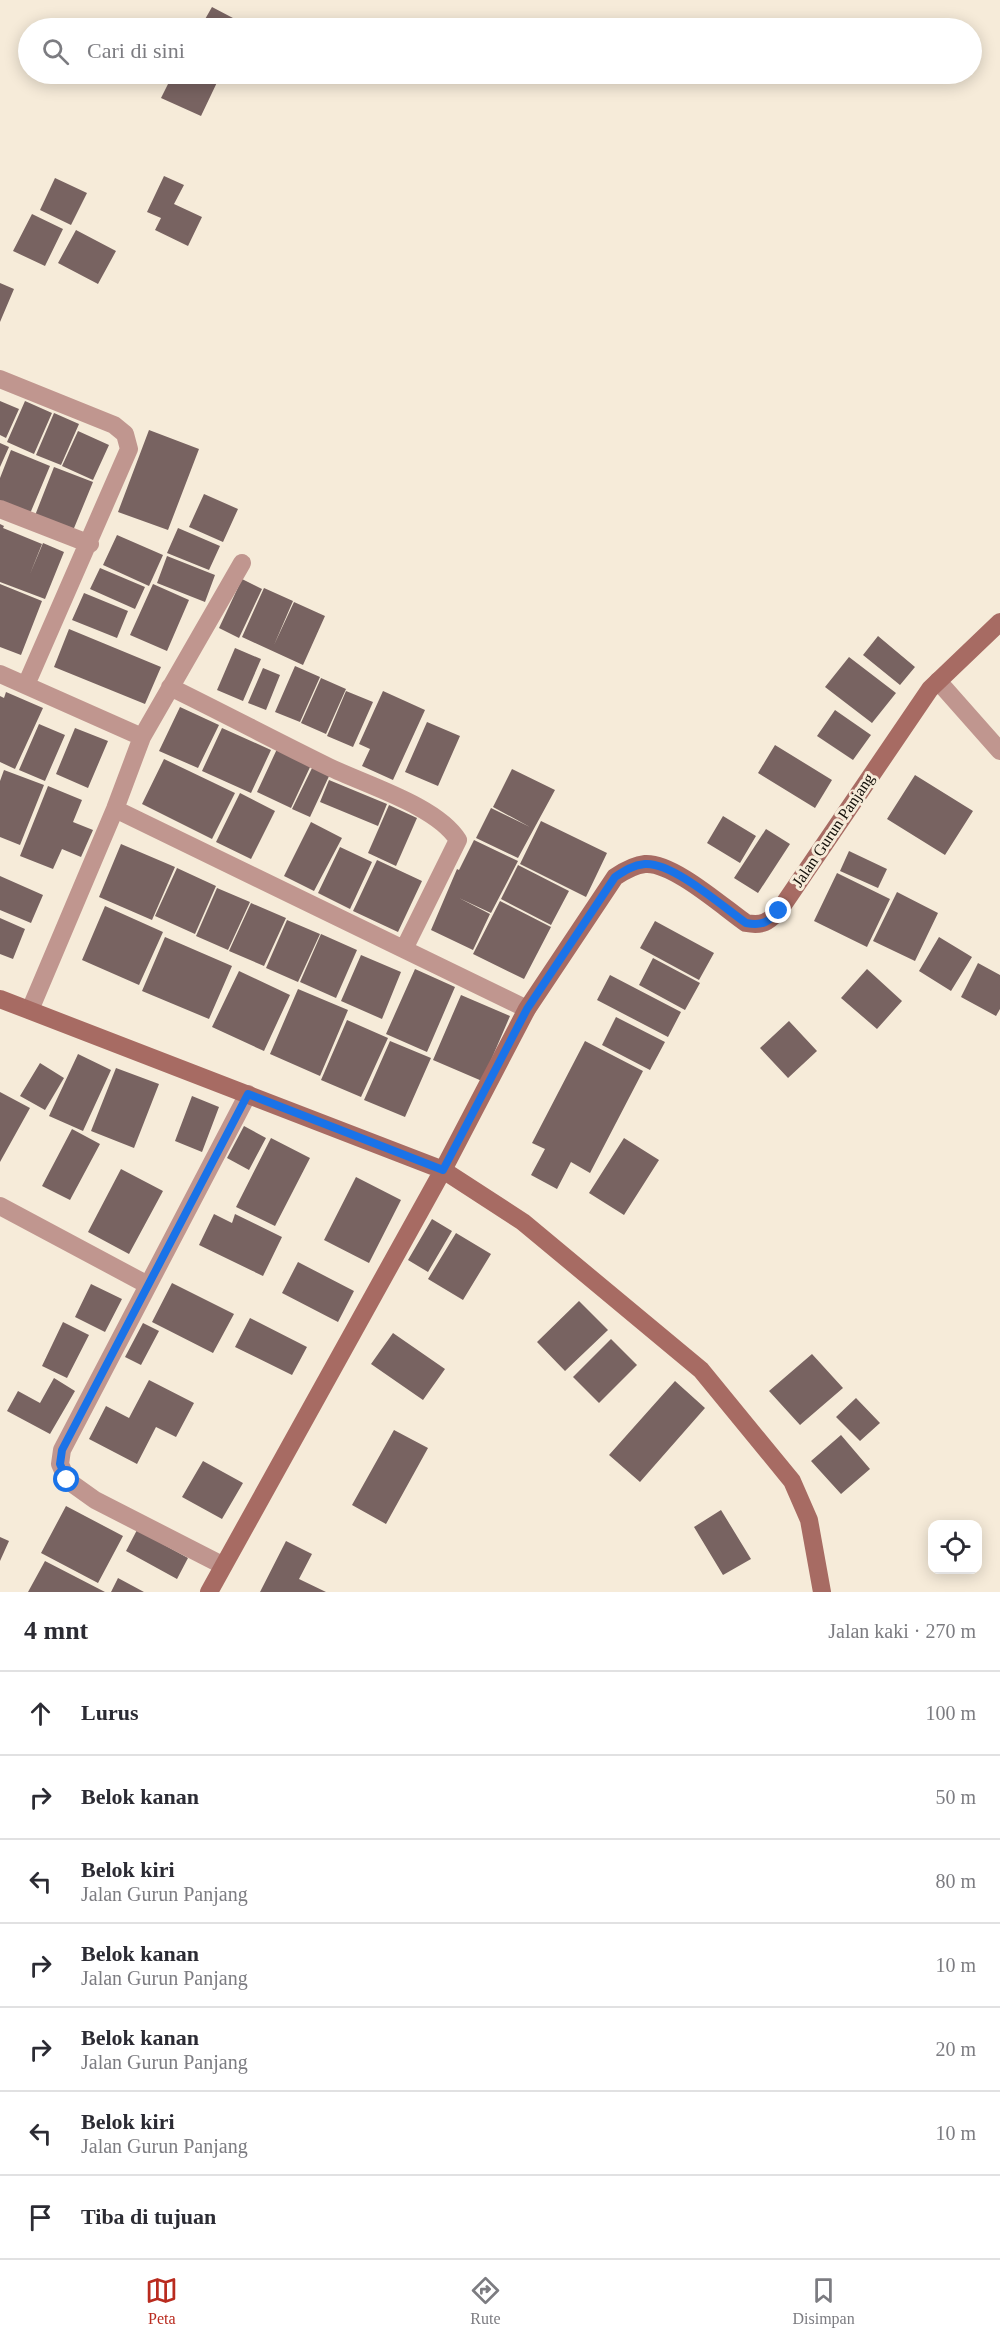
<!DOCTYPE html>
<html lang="id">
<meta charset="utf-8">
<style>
:root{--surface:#fff;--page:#f2f2f3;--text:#2b2b33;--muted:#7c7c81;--line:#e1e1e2;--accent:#b92b1f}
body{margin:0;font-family:"Times New Roman",serif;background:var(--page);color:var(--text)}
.controls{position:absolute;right:18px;bottom:18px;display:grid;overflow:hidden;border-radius:12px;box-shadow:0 3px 15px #0003}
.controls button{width:54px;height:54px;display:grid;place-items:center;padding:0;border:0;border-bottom:2px solid var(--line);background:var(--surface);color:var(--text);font:30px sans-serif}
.stop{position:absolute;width:18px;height:18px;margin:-14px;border:4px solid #1a73e8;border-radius:50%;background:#fff}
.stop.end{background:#1a73e8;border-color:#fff;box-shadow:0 2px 6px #0008}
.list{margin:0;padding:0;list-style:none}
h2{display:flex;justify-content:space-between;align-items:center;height:78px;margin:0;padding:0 24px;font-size:26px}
h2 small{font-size:20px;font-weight:400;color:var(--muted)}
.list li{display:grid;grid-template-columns:39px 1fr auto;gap:18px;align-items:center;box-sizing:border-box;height:84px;padding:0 24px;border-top:2px solid var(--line)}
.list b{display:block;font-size:22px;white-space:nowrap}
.list p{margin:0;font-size:20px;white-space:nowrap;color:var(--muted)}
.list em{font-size:20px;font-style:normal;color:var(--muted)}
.icon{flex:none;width:33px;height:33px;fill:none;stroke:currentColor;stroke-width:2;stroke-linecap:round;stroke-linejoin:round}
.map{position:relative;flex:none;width:1000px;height:1592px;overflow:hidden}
.search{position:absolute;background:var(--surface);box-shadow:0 3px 15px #0003;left:18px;right:18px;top:18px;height:66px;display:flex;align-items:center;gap:15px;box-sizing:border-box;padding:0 21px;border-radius:33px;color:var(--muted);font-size:22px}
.sheet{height:666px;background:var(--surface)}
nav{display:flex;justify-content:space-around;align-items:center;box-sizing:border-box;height:84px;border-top:2px solid var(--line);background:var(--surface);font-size:16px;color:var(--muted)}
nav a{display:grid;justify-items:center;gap:3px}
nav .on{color:var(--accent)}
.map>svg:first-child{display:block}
.building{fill:#786361}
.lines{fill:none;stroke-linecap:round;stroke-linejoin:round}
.street{stroke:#c0968f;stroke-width:18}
.secondary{stroke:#a76b63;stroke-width:18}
.route{stroke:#1a73e8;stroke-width:8}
.labels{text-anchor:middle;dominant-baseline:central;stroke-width:6;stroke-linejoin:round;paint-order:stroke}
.street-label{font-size:16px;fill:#14100a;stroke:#f6ebd9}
</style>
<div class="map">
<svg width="1000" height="1592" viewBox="0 0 1000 1592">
<rect width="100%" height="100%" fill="#f6ebd9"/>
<path class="building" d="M212 7 252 28H200Z
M173 74H221L201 116 161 98Z
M164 176 184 185 174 204 202 217 188 246 155 230 161 218 147 212Z
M55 178 87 193 71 225 40 210Z
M32 214 63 229 45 266 13 251Z
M76 230 116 251 98 284 58 263Z
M0 283 14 289 0 322Z
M0 401 19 409 6 438 0 435Z
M25 401 52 413 34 454 7 442Z
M54 413 79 424 61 465 36 455Z
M149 430 199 449 168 530 118 512Z
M78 431 109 445 93 480 62 466Z
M0 443 9 447 0 467Z
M11 450 50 466 29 516 0 505V478Z
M54 467 93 482 72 533 34 518Z
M204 494 238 509 223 542 189 527Z
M0 524 4 526 3 528 42 544 30 574 43 543 64 552 45 599 0 582Z
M178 528 220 546 209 570 167 553Z
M117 535 163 555 149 586 103 565Z
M167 556 215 575 205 602 157 583Z
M100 568 145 587 135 609 90 589Z
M242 579 262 589 239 638 219 628Z
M0 584 42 601 21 655 0 647Z
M153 584 189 600 167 651 130 635Z
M264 588 293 601 274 645 294 602 325 616 303 665 242 637Z
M84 593 128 611 117 638 72 620Z
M69 629 161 667 145 704 54 667Z
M878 636 915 667 900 685 863 655Z
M235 648 261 659 243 701 217 690Z
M849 657 896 693 872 723 825 687Z
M295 666 320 677 300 722 275 712Z
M263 668 280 675 266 710 248 703Z
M321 678 346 689 326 734 301 723Z
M346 691 373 702 353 747 327 736Z
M383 691 425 710 393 780 362 766 370 749 359 744Z
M6 692 43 708 15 769 0 762V696L4 698Z
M180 707 219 725 198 768 159 751Z
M835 710 871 735 853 760 817 736Z
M427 722 460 736 438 786 405 772Z
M39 724 65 735 45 781 19 770Z
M75 728 108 741 88 788 56 774Z
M222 728 271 750 251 793 202 771Z
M775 745 832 780 815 808 758 773Z
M277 749 311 765 291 808 257 792Z
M164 759 235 793 212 839 142 804Z
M313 766 330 774 310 817 292 809Z
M512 769 555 790 518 858 476 838 491 808 530 827 493 807Z
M4 770 44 785 20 845 0 837V781Z
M915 775 973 811 945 855 887 819Z
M329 780 387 804 378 826 320 802Z
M48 786 82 800 73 822 93 830 81 857 62 849 53 869 20 856Z
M240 793 275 811 251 859 216 842Z
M389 805 417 818 396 866 368 853Z
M723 816 756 836 740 863 707 843Z
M541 821 607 853 586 897 520 864Z
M311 822 342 838 314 891 284 876Z
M766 829 790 844 758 893 734 878Z
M474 840 518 861 491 913 459 898 490 914 473 950 431 930 457 869 459 870Z
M121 844 175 867 152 920 99 897Z
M340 847 372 862 350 909 318 893Z
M849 851 887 869 878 888 840 871Z
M377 860 422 881 398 932 353 911Z
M518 865 569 891 551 925 501 899Z
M177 868 216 886 195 934 155 916Z
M837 873 890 899 867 947 814 921Z
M0 876 43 895 31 923 0 910Z
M217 888 250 902 228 950 196 936Z
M897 892 938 913 915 961 873 941Z
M500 901 551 927 524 979 473 954Z
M251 903 286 918 264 966 229 951Z
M105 906 163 932 139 985 82 960Z
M0 918 25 929 13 959 0 954Z
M287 920 320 934 298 982 266 968Z
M655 921 714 953 699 980 640 948Z
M321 934 357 950 336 998 300 982Z
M165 937 232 966 209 1019 142 991Z
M939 937 972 957 951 991 919 971Z
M361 955 401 972 382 1019 341 1001Z
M653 958 700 983 685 1010 639 985Z
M978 963 1000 975V1009L996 1016 961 997Z
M415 969 455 987 427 1052 386 1034Z
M867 969 902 1001 877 1029 841 998Z
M239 971 290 995 264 1051 212 1027Z
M610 975 681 1012 668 1037 597 1000Z
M298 989 348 1010 320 1076 270 1054Z
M461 995 510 1016 482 1081 433 1060Z
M616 1017 665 1042 650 1070 602 1045Z
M347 1020 388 1038 361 1097 321 1080Z
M789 1021 817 1051 788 1078 760 1048Z
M390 1041 431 1058 405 1117 364 1100Z
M585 1041 643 1071 590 1173 571 1162 557 1189 531 1175 545 1149 532 1143Z
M78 1054 111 1070 83 1131 49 1116Z
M40 1063 64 1078 45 1110 20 1096Z
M116 1068 159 1084 134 1148 91 1131Z
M0 1092 30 1108 0 1162Z
M192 1096 219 1107 202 1152 175 1141Z
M244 1126 266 1138 249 1170 227 1158Z
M72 1129 100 1144 70 1200 42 1186Z
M271 1138 310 1158 275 1226 236 1207Z
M624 1138 659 1160 624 1215 589 1193Z
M121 1169 163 1191 129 1254 88 1232Z
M356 1177 401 1200 369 1263 324 1240Z
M214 1214 232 1223 235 1214 282 1237 263 1276 199 1245Z
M432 1219 452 1231 428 1272 408 1260Z
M456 1233 491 1254 463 1300 428 1279Z
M298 1262 354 1291 338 1322 282 1293Z
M172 1283 234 1314 213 1353 152 1322Z
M91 1284 122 1299 105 1332 75 1317Z
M579 1301 608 1330 565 1371 537 1342Z
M250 1318 307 1347 292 1375 235 1347Z
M63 1322 89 1335 67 1378 42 1366Z
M143 1323 159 1331 141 1365 125 1357Z
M393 1333 445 1369 423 1400 371 1364Z
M611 1339 637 1365 599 1403 573 1377Z
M812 1354 843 1388 800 1425 769 1391Z
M54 1378 75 1391 50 1434 7 1411 18 1391 40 1403Z
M149 1380 194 1403 176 1437 156 1427 137 1464 89 1439 106 1406 129 1418Z
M675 1381 705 1408 640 1482 609 1455Z
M856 1398 880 1423 860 1441 836 1417Z
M394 1430 428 1448 386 1524 352 1505Z
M841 1435 870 1469 841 1494 811 1461Z
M203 1461 243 1483 222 1519 182 1497Z
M66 1506 123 1536 98 1583 41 1553Z
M721 1510 751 1559 723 1575 694 1527Z
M137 1530 188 1558 177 1579 126 1551Z
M0 1537 9 1541 0 1561Z
M286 1541 312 1554 299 1579 326 1592H260Z
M45 1561 105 1592H28Z
M118 1578 144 1592H111Z"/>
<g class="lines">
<path class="street" d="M0 379 114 425 125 434 129 449 26 685
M0 509 90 544
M0 674 142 737
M938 681 1000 751
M170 687C223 713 276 741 329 767 366 785 437 806 458 840L404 949
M115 809 527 1009
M30 1010 115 809 142 737 242 563
M0 1206 146 1284
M222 1565 95 1500 67 1480 60 1464 62 1450 248 1094"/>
<path class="secondary" d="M0 999 443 1170 523 1222 701 1370 792 1481 809 1520 822 1592
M209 1592 443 1170 527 1009 615 877C624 871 634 865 645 864 673 862 723 907 746 923 763 926 768 922 779 911L930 689 1000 622"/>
</g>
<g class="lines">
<path class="route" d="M67 1480 60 1464 62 1450 248 1094 443 1170 527 1009 615 877C624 871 633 865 645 864 673 862 723 907 746 923 763 926 768 922 779 911"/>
</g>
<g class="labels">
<g class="street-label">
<text transform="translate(833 830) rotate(-56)">Jalan Gurun Panjang</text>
</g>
</g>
</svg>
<div class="controls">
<button><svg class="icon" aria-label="locate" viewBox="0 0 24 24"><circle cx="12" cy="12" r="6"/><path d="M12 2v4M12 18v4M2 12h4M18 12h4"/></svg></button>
</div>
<div class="stop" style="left:67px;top:1480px"></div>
<div class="stop end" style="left:779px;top:911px"></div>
<div class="search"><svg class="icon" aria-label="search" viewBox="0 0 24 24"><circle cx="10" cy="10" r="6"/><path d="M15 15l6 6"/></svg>Cari di sini</div>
</div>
<section class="sheet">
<h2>4 mnt<small>Jalan kaki · 270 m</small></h2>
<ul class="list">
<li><svg class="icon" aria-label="ahead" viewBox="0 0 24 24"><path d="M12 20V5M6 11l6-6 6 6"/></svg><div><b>Lurus</b></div><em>100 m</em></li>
<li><svg class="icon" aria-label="right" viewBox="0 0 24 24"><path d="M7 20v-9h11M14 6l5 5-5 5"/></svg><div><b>Belok kanan</b></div><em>50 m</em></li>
<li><svg class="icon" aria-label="left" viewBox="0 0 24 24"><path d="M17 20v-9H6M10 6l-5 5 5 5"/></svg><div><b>Belok kiri</b><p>Jalan Gurun Panjang</p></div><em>80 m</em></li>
<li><svg class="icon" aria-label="right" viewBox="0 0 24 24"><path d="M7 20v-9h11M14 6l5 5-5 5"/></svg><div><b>Belok kanan</b><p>Jalan Gurun Panjang</p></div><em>10 m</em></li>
<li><svg class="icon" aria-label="right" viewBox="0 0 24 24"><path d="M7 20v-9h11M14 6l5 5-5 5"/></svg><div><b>Belok kanan</b><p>Jalan Gurun Panjang</p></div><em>20 m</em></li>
<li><svg class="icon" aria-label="left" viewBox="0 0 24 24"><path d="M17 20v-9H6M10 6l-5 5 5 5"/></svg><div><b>Belok kiri</b><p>Jalan Gurun Panjang</p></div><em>10 m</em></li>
<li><svg class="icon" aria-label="arrive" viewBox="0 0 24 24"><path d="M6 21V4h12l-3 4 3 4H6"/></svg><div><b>Tiba di tujuan</b></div></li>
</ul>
</section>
<nav>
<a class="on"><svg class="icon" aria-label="map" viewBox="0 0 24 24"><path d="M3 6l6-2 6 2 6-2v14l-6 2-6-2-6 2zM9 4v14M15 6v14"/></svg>Peta</a>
<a><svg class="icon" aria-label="directions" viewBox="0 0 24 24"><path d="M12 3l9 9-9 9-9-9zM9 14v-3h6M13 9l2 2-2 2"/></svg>Rute</a>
<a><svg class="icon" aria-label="saved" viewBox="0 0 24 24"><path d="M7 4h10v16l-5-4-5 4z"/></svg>Disimpan</a>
</nav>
